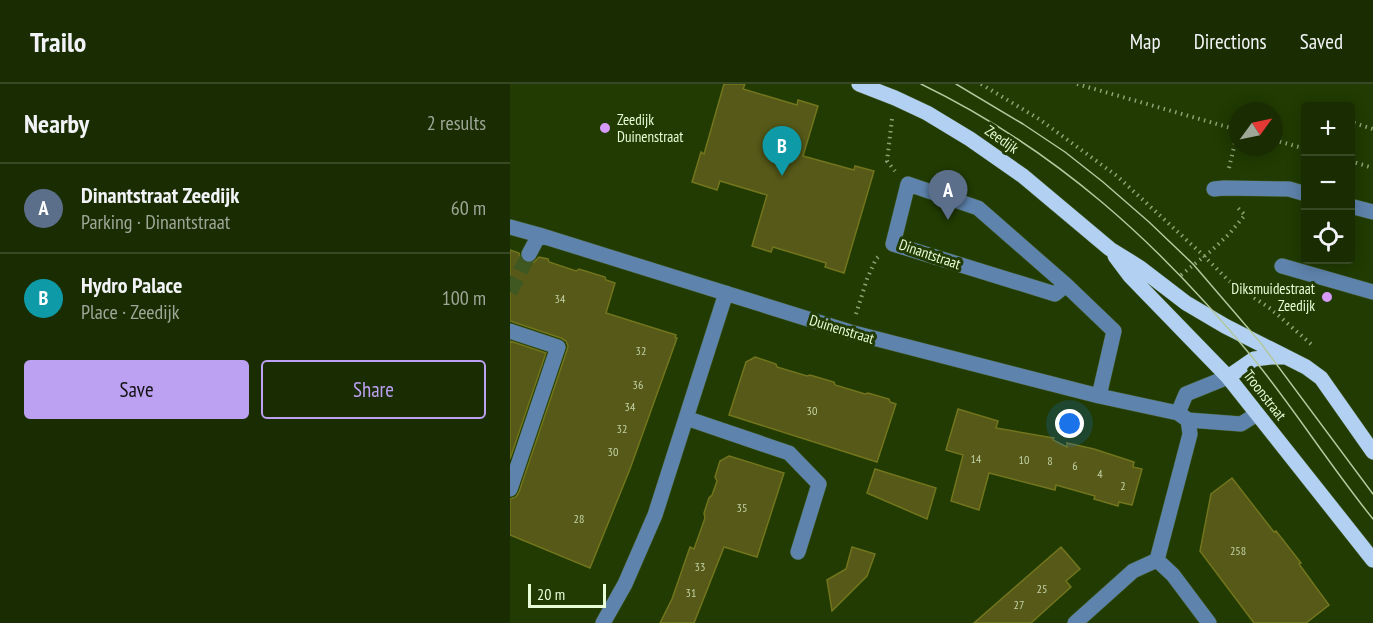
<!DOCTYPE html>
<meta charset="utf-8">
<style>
:root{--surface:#192c02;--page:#263811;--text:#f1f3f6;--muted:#9fa799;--line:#374824;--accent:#bca0f2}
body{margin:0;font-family:"PT Sans Narrow",sans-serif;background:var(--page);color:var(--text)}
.controls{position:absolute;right:18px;top:18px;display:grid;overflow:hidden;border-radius:6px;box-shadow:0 3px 15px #0003}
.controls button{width:54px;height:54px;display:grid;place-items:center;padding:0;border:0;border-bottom:2px solid var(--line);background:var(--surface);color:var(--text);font:30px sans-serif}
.compass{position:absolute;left:719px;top:18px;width:54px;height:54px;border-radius:50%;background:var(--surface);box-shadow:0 3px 15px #0003;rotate:57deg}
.scale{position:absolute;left:18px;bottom:15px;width:78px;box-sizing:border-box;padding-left:6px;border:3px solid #e7fcd7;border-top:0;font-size:16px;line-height:21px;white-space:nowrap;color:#e7fcd7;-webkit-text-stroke:4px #213b02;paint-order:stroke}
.you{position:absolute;left:560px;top:340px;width:21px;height:21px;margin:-15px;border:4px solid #fff;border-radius:50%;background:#1a73e8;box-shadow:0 0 0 9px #1a73e833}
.badge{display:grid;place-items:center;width:39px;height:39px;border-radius:50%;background:var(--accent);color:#fff;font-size:20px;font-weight:700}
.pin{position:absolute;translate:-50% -50px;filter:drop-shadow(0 2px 3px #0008)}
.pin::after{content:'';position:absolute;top:32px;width:21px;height:18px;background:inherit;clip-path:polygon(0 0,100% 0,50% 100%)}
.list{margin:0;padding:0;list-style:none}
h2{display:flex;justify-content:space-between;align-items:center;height:78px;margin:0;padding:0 24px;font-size:26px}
h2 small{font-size:20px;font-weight:400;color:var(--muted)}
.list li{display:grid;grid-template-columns:39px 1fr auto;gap:18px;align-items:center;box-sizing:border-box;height:90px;padding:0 24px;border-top:2px solid var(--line)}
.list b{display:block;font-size:22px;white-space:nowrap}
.list p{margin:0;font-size:20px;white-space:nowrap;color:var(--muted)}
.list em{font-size:20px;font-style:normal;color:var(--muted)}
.actions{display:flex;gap:12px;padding:18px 24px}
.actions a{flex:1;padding:14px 0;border:2px solid var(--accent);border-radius:6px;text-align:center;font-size:21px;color:var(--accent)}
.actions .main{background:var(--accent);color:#111}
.icon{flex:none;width:33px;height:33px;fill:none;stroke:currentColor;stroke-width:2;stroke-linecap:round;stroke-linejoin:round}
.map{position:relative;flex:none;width:863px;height:539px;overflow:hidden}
header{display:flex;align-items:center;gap:36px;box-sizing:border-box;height:84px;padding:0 30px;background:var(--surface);border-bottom:2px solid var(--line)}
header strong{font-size:28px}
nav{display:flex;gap:33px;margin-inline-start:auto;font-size:21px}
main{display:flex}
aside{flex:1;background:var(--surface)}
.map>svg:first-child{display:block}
.building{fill:#565917;stroke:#72751d;stroke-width:1.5}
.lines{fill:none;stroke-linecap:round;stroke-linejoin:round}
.minor-tunnel{stroke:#3f5822;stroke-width:15;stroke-dasharray:15 8;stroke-linecap:butt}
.minor-casing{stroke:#415a24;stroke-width:16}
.major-casing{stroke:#415a24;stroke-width:16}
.path{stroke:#8ca375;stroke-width:4;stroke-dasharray:1.5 4.5;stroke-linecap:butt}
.minor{stroke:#5e83ac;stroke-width:15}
.major{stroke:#b2d0f1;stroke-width:15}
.tram{stroke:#b2c89e;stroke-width:1.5}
.poi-dot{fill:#d69bfa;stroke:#213b02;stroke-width:2}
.labels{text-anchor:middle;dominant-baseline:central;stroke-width:6;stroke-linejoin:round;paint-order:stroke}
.number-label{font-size:12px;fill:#c3d3a7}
.poi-label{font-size:15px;fill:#e7fcd7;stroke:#213b02;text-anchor:start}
.street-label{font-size:15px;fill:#e7fcd7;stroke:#213b02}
</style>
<header>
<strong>Trailo</strong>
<nav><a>Map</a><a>Directions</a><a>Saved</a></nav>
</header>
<main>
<aside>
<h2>Nearby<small>2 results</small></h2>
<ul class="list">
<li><span class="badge" style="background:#5c6f8a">A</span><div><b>Dinantstraat Zeedijk</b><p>Parking · Dinantstraat</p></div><em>60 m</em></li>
<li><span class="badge" style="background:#0f9aa8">B</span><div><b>Hydro Palace</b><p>Place · Zeedijk</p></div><em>100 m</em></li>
</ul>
<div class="actions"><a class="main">Save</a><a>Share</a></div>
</aside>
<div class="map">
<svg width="863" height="539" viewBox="0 0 863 539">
<rect width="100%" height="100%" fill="#213b02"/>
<path class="building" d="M214 0H235L233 5 287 21 288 16 308 22 293 72 344 86 345 82 364 87 334 189 315 183 316 179 263 163 261 168 242 162 257 111 210 97 207 106 182 98 191 68 194 70Z
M0 166 9 169 11 175 15 179 24 178 29 173 38 175 39 178 66 187 69 185 95 193 96 196 105 199 96 229 166 251 165 253 167 254 120 385 80 484 0 451V415L6 413 9 408 57 266 58 262 56 257 51 254 0 237Z
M0 257 36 269 0 375Z
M245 273 266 280 267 283 297 292 300 291 324 298 325 301 355 310 358 309 379 315 380 318 386 320 367 378 219 331 236 278Z
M448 325 488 337 486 344 544 354 543 356 557 363V359L584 365 624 378 623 383 632 385 622 421 609 418 608 422 584 415 585 412 546 401 545 406 479 389 469 426 441 417 453 371 436 366Z
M219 372 274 389 247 473 214 463 184 539H150L162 515 180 463 184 465 195 434 194 429 199 414 202 411 207 397 205 393 210 377Z
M365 385 426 404 417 435 357 409Z
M722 394 764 448 766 447 791 479 789 480 819 521 796 539H744L690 467 701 410Z
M342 463 365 470 357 492 322 527 317 496 336 485Z
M551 463 570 485 556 497 561 503 521 539H464Z"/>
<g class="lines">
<path class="minor-tunnel" d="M0 208 19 170"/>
<defs>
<path id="minor" d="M704 105 714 104 779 105 796 110
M840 122 863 128
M0 143 29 151 340 248 589 312 668 329 678 336 731 340 747 330
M19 170 29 151
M772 182 863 208
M556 201 545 210 383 160 398 100 468 124 556 201 604 247 589 312
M0 247 48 263 0 405
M668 329 676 310 718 293
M176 334 279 369 309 400 288 468
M647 476 663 491 699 539
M93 539 115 500 145 431 216 209
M565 539 623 487 647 476 680 350 678 336"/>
<path id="major" d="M349 0 385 14 417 29 460 55 513 92 600 165 629 183 676 219 715 242 796 283 811 294 863 368
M605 172 620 192 718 293 863 476
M718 293 744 275 761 273H776"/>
</defs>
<use href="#minor" class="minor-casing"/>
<use href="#major" class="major-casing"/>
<path class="path" d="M471 0 529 35 607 92 694 172 719 197 761 225 801 260
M567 0 728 46
M382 35 377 77 385 87
M844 39 863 45
M764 56 796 65
M840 77 863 84
M719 84 728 46
M671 191 701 167 719 150 735 131 728 124
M346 230 357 195 366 175 368 173"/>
<use href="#minor" class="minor"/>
<use href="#major" class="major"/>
<path class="tram" d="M411 0C545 65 649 159 743 274 785 326 821 383 863 435
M446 0 513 40 555 68 593 98 639 138 683 180 750 258 863 410"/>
</g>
<g class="poi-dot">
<circle cx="95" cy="44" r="6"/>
<circle cx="817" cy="213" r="6"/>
</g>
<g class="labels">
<g class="number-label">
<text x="50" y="214">34</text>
<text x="131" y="266">32</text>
<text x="128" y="300">36</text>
<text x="120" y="322">34</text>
<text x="302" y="326">30</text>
<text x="112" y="344">32</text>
<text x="103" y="367">30</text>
<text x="466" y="374">14</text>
<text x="514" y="375">10</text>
<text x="540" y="376">8</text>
<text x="565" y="381">6</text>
<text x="590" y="389">4</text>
<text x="613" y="401">2</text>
<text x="232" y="423">35</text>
<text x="69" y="434">28</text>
<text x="728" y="466">258</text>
<text x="190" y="482">33</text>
<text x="532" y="504">25</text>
<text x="181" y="508">31</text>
<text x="509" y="520">27</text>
</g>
<g class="poi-label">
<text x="107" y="35">Zeedijk<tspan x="107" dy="17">Duinenstraat</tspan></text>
<text x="805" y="204" text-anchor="end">Diksmuidestraat<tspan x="805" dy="17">Zeedijk</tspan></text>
</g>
<g class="street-label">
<text transform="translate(492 55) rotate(35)">Zeedijk</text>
<text transform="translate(420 170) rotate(19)">Dinantstraat</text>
<text transform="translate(332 245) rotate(17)">Duinenstraat</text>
<text transform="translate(755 311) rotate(52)">Troonstraat</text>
</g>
</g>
</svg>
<div class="controls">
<button>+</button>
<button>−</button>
<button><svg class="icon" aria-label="locate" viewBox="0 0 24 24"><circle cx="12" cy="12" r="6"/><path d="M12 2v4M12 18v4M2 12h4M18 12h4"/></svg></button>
</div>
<svg class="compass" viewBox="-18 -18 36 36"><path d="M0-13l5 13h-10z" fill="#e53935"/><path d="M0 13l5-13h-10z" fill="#9fa799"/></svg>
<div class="scale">20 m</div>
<div class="you"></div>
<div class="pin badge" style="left:438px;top:136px;background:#5c6f8a">A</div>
<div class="pin badge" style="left:272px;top:92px;background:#0f9aa8">B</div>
</div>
</main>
